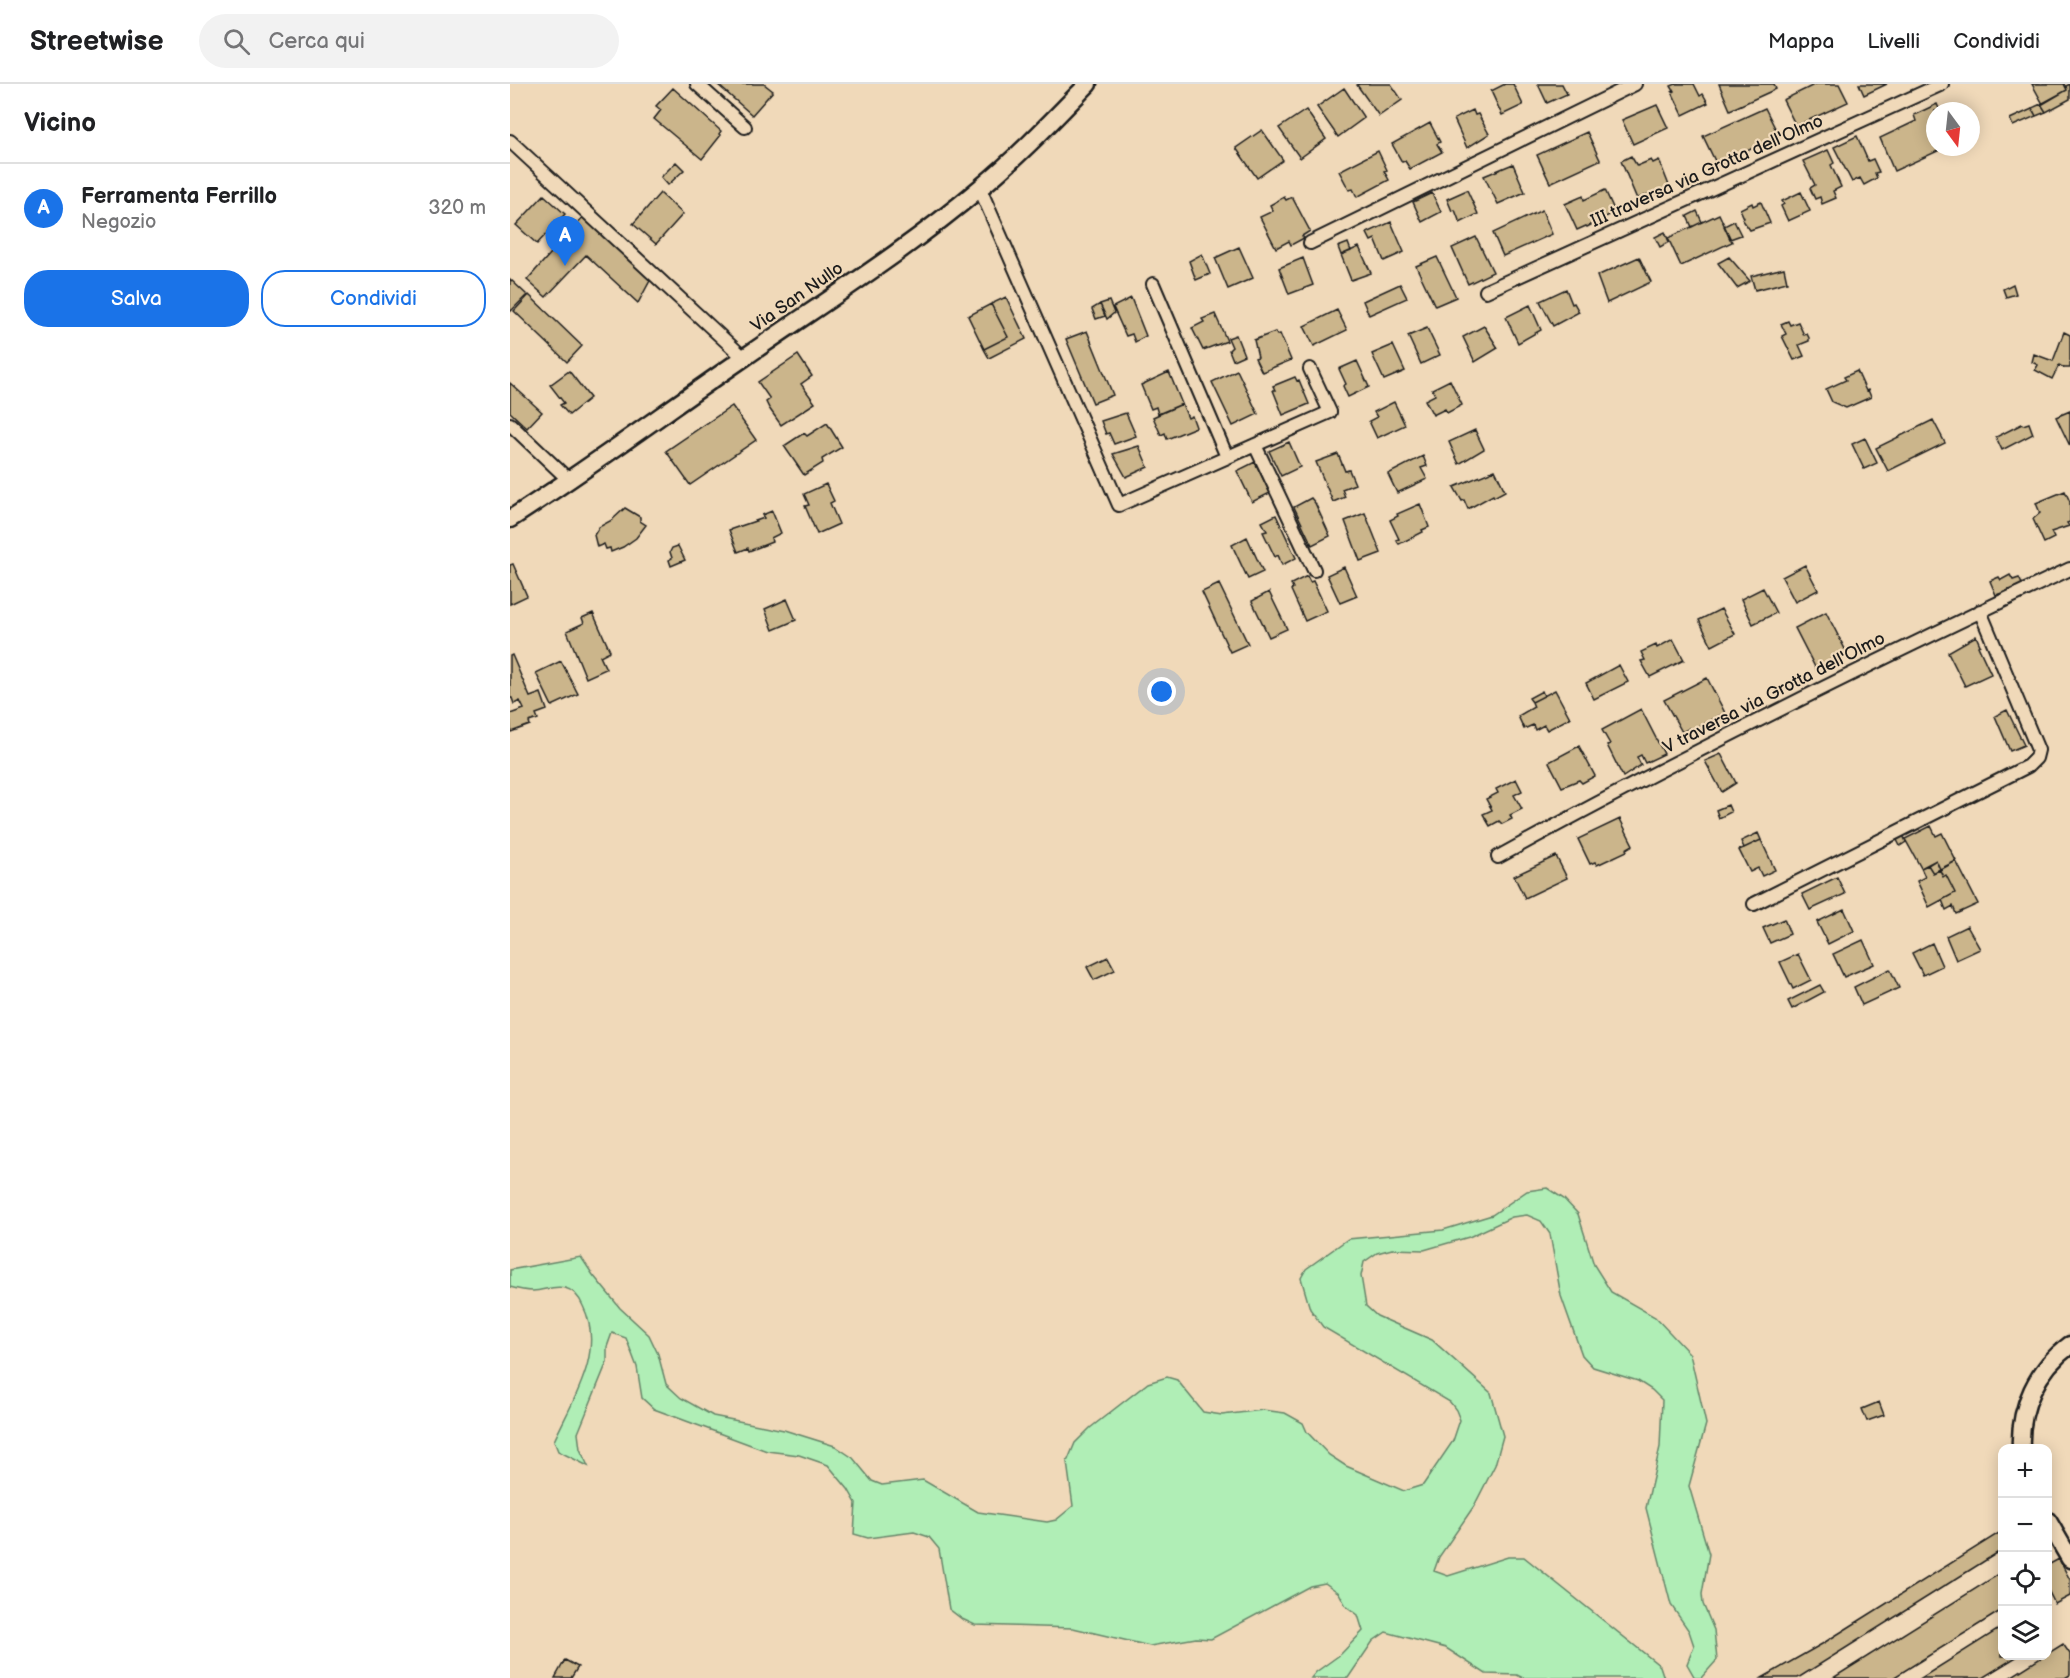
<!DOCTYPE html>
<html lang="it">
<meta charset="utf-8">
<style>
:root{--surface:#fff;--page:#f2f2f2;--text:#202124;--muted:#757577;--line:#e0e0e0;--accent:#1a73e8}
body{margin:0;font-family:"Balsamiq Sans",sans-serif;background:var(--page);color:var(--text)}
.controls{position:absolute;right:18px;bottom:18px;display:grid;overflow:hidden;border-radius:12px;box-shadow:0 3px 15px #0003}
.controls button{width:54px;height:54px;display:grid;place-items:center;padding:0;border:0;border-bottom:2px solid var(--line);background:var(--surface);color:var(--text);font:30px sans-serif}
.compass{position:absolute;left:1416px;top:18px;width:54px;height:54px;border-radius:50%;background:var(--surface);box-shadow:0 3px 15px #0003;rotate:165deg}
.you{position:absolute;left:652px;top:608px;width:21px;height:21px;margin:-15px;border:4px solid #fff;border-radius:50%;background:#1a73e8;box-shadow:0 0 0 9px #1a73e833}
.badge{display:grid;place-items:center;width:39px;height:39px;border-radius:50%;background:var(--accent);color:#fff;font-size:20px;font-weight:700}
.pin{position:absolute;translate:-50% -50px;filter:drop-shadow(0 2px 3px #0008)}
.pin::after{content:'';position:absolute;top:32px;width:21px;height:18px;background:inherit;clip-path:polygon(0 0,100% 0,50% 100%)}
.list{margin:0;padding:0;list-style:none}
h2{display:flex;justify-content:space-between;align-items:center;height:78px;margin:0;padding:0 24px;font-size:26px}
h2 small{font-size:20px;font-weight:400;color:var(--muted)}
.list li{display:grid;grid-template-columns:39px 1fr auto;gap:18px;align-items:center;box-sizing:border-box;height:90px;padding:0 24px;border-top:2px solid var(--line)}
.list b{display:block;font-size:22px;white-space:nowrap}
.list p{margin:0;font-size:20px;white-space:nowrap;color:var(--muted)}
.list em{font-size:20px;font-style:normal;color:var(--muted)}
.actions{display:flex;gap:12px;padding:18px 24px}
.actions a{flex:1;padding:14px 0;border:2px solid var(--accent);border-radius:24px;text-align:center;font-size:21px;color:var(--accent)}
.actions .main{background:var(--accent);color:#fff}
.icon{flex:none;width:33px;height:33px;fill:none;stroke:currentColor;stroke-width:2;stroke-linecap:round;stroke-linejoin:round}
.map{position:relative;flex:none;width:1560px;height:1594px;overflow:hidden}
header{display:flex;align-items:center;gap:36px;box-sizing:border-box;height:84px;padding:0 30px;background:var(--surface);border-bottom:2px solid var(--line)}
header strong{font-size:28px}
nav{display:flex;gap:33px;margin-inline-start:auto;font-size:21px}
.search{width:420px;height:54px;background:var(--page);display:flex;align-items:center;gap:15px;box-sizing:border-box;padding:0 21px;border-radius:33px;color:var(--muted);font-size:22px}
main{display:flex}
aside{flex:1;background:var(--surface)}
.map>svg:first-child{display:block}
.green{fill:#b0eeb6;stroke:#668569;stroke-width:1.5}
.building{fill:#cbb58b;stroke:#1c1c1c;stroke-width:1.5}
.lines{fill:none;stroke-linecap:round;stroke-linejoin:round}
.street-casing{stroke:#1c1c1c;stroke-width:16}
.secondary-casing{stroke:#1c1c1c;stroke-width:21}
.street{stroke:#f0d9b9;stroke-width:12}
.secondary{stroke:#f0d9b9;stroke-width:16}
.labels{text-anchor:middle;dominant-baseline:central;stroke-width:4.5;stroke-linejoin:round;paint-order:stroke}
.street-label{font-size:18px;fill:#1c1c1c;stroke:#f0d9b9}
</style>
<header>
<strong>Streetwise</strong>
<div class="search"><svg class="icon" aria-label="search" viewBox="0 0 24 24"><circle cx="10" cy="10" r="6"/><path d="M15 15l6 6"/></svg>Cerca qui</div>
<nav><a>Mappa</a><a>Livelli</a><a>Condividi</a></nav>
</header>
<main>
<aside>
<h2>Vicino<small></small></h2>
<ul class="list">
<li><span class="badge">A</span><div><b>Ferramenta Ferrillo</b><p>Negozio</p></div><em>320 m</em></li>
</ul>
<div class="actions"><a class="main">Salva</a><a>Condividi</a></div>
</aside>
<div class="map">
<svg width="1560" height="1594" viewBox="0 0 1560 1594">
<rect width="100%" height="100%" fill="#f0d9b9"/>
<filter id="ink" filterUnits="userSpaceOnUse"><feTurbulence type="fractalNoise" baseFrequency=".0167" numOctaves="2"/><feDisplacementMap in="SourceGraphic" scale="12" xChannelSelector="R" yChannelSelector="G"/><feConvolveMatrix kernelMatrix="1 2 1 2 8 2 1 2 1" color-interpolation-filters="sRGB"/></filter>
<g filter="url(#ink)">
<path class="green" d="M1037 1104 1054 1115 1068 1130 1084 1181 1101 1208 1145 1233 1180 1270 1196 1340 1179 1402 1199 1470 1192 1510 1193 1520 1204 1546 1207 1576 1191 1594H1185L1177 1580 1184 1562 1179 1547 1161 1521 1136 1424 1150 1363 1152 1316 1142 1306 1128 1297 1083 1283 1072 1271 1051 1212 1040 1150 1031 1137 1017 1131 1002 1133 959 1153 914 1166 882 1165 867 1169 854 1178 851 1192 856 1222 867 1232 922 1256 981 1309 993 1352 985 1381 964 1422 929 1473 924 1487 938 1492 998 1473H1014L1150 1582 1154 1594H1013L1007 1591 976 1590 936 1564 876 1548 863 1557 838 1594H801L806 1588 831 1570 853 1547 848 1531 836 1522 829 1509 815 1499 800 1502 701 1555 686 1554 640 1562 563 1544 465 1541 452 1535 439 1525 429 1465 419 1453 404 1448 358 1454 344 1450 346 1419 338 1405 318 1381 289 1371 257 1367 144 1325 132 1314 127 1283 116 1254 102 1249 97 1263V1278L68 1349 70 1365 78 1382 48 1367 44 1357C62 1317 96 1268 73 1222 70 1215 64 1206 55 1204 43 1201 34 1207 23 1207 15 1207 7 1205 0 1203V1186L71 1173 83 1191 110 1224 139 1251 148 1270 156 1300 171 1314 203 1332 274 1346 325 1362 343 1374 362 1397 372 1401 413 1396 468 1428 537 1438 546 1436 563 1422 557 1378 565 1359 580 1344 638 1299 657 1293 667 1296 693 1328 712 1331 753 1326 775 1329 793 1339 797 1348 819 1371 836 1382 894 1407 913 1401 943 1357 950 1336 946 1326 940 1318 813 1243 800 1225 791 1194 796 1185 838 1155 933 1146 982 1131 1017 1107Z"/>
<path class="building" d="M207 0H254L263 7 242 31Z
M849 0H881L892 16 869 32 847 1Z
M995 0H1003L1013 21 992 31 981 7Z
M1028 0H1052L1057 10 1037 19Z
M1166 0H1184L1190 12 1193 10 1198 19 1173 31 1162 8 1164 7 1161 2Z
M1209 0H1264L1266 5 1220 26Z
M1306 0H1329L1338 18 1286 42 1273 16Z
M1349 0H1377L1354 11Z
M1522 0H1554L1557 6 1533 20Z
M1560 0V15L1536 28 1531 20 1557 6 1556 2Z
M163 4 211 47 209 50 211 51 192 75 144 35 151 26 146 22Z
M834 4 854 34 828 53 807 23Z
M1427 20 1430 27H1425V61L1428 67 1384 87 1370 54 1406 37 1404 31Z
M1531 20 1536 28 1526 32 1522 24Z
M1147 21 1158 44 1123 60 1112 36Z
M1255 24 1269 52 1207 81 1193 52Z
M1522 25 1526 32 1503 42 1500 35Z
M796 26 816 55 790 74 769 44Z
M963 26 965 31 968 30 979 50 957 64 944 35Z
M920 39 930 58 927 60 932 68 900 85 895 77 892 78 882 60Z
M752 46 773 76 747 94 726 64Z
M1077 48 1090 76 1040 99 1027 71Z
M1347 52 1358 77 1363 75 1369 88 1365 89 1367 94 1354 101 1350 94 1342 98 1324 63Z
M1318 66 1324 79 1321 81 1331 103 1323 107 1326 114 1312 120 1310 113 1305 115 1300 104 1305 101 1293 77Z
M868 67 877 86 874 87 879 96 847 113 843 105 839 106 829 87Z
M1121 72 1127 82 1141 76 1143 79 1149 76 1160 104 1144 111 1141 112 1138 110 1127 115 1111 77Z
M166 78 174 86 158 101 151 93Z
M1003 80 1015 108 988 120 974 92Z
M957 106 968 130 950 139 945 126 942 127 937 115Z
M1095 106 1105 128 1077 143 1076 142 1067 146 1055 120 1073 112 1074 116Z
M1291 108 1300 127 1278 137 1271 122 1274 120 1272 117Z
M150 109 173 130 146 160 123 140Z
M922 109 931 128 912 138 903 118Z
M34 111 55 130 27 160 6 141Z
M774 113 776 116 782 113 800 147 792 152 794 154 781 161 779 157 766 164 750 133 763 127 760 121Z
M1251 118 1260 139 1240 146 1232 135 1234 134 1230 125 1242 119 1243 122Z
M1032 126 1042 150 993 172 983 149Z
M1187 127 1192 138 1182 143 1177 132Z
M1209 130 1222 158 1171 182 1158 154Z
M73 133 142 193 128 219 76 171 36 213 17 196Z
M1224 137 1231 151 1220 155 1214 142Z
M881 138 894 168 874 177 865 155 861 157 857 149Z
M1155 148 1159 158 1150 163 1145 153Z
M966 153 983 188 958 200 942 164Z
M838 159 841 167 831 171 828 163Z
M729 163 743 194 718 205 705 174Z
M849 163 861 189 841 196 831 171Z
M692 170 700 190 686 196 679 177Z
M927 173 946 213 925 222 906 182Z
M1129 173 1141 198 1097 219 1087 192Z
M1219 173 1240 197 1227 204 1208 179Z
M793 174 803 201 779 210 769 184Z
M1274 184 1277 198 1245 206 1241 192Z
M0 195 17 211 0 228Z
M890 200 897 214 859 231 853 217Z
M1503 200 1506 210 1496 213 1493 205Z
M1056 205 1062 220 1064 219 1069 228 1043 242 1030 217Z
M19 211 72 262 57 278 4 227Z
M496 213 516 255 479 274 474 265 498 253 481 220Z
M621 214 636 252 625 258 622 250 616 252 603 223Z
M599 217 604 229 597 235 590 220Z
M481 220 498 253 474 265 458 232Z
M590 220 595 232 586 235 582 225Z
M1020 221 1031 246 1008 259 996 233Z
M827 226 837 246 804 262 794 242Z
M705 230 717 257 693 266 682 244 694 238 692 235Z
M1278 237 1280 241 1288 238 1294 251 1297 250 1299 254V257L1289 261 1294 272 1284 276 1272 252 1276 250 1271 240Z
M974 242 988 264 965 278 953 253Z
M917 244 930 271 911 280 898 252Z
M577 247 603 311 583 319 556 255Z
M765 248 767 251 770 250 781 276 752 288 745 274 748 273 744 256Z
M1554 248 1560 251V284H1554L1549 281 1542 295 1525 286 1528 281 1522 278 1524 270 1543 277Z
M726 251 734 271 723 276 719 266 722 263 718 254Z
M883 261 895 287 874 296 862 270Z
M288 271 302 292 291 300 305 319 271 341 259 324 256 318 260 315 248 298Z
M847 277 859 303 838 313 833 302 836 300 829 285Z
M727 286 748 330 723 342 702 298Z
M59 287 80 314 59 331 50 321 54 319 40 301Z
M1347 287 1356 307 1358 306 1361 313 1336 324 1322 318 1316 305 1336 296 1334 293Z
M659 288 672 320 648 330 646 323 641 325 631 301Z
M785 293 787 297 789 296 799 320 773 331 763 306H765L763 302Z
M940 296 952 321 937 329 935 325 923 331 915 316 925 311 922 305Z
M0 299 32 328 17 344 0 328Z
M884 318 895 341 867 354 859 337 867 333 864 328Z
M672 320 678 334 682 332 686 343 657 355 655 349 651 351 643 333Z
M222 322 246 356 180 401 156 367Z
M1560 327V362L1546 333Z
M616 329 626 352 604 360 599 349 596 350 591 337Z
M1423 336 1435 359 1378 387 1366 364Z
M317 339 332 363 312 375 313 379 294 391 274 362 294 349 297 352Z
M1519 339 1523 350 1492 366 1486 353 1512 340 1513 341Z
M965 346 974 365 949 380 939 358Z
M1355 354 1367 379 1354 385 1342 360Z
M779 358 790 383 771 392 759 367Z
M629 362 638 383 616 393 603 370Z
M828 370 835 387 839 386 845 400 832 405 835 413 823 418 806 378Z
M913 372 917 382 911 384 917 395 887 409 878 390Z
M745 378 760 409 742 418 727 387Z
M985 386 995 407 984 413 983 411 958 425 954 416 952 417 944 403Z
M316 400 324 417 320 419 329 440 307 450 295 422 299 421 294 410Z
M1555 407 1560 418V438L1557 439 1559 442 1541 448 1544 454 1534 459 1523 435 1530 429 1526 419Z
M801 414 805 419 820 452 802 461 784 423Z
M910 420 919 443 912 446 913 448 889 460 886 456 889 455 880 436 888 432 887 430Z
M115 424 130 433V437L136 441 126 454 113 463 101 468 100 464 96 465 94 460 87 463 84 451 89 443 102 436Z
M262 427 271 449 261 454 262 458 239 467 238 464 228 468 219 446 254 434 252 431Z
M855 429 871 469 850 477 835 437Z
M766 431 786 474 772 481 768 471 765 473 753 448 757 447 752 438Z
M737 453 753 488 738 495 722 461Z
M168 462 175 476 161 482 159 476 162 474 160 468 162 464Z
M3 480 17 512 0 520V481Z
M1295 481 1308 506 1285 518 1272 493Z
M834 483 847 512 830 519 817 491Z
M1500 491 1503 496 1509 494 1513 502 1486 511 1480 497 1489 493 1491 496Z
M797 492 800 498 803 497 817 527 795 537 781 506 783 504 781 500Z
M709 500 738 560 720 568 692 508Z
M1253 504 1266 529 1243 540 1231 515Z
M759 508 777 545 759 553 742 517Z
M277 515 286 536 263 546 255 525Z
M1211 525 1225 550 1202 562 1189 536Z
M1316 528 1338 571 1307 587 1285 544Z
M83 529 100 567 90 572 96 585 76 594 57 547 74 539 72 534Z
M1466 552 1470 561 1468 562 1481 590 1455 602 1438 568Z
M1163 555 1174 576 1140 593 1131 577 1135 576 1131 568 1146 561 1147 564Z
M2 571 20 613 31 609 37 626 26 630 28 635 19 638 20 641 1 648 0 630 14 625 10 617 4 620 2 614H0V572Z
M51 577 68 610 42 622 26 589Z
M1109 581 1118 598 1084 615 1076 599Z
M1197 594 1215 629 1181 647 1180 644 1172 648 1154 616Z
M1045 606 1060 634 1037 646 1034 641 1025 646 1023 641 1014 645 1008 632 1024 623 1022 618Z
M1032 607 1034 612 1022 618 1019 614Z
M1131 625 1154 670 1135 679 1131 671 1127 673 1131 681 1113 693 1097 661 1100 660 1092 646Z
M1497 626 1514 661 1500 667 1485 632Z
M1069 662 1085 692 1072 699 1069 696 1052 703 1039 678Z
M1211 670 1226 699 1212 708 1195 677Z
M1006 695 1012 707 1004 711 1012 725 1000 731 1002 735 992 740 989 737 980 742 973 730 982 726 976 715 988 709 986 705Z
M1218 721 1221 728 1209 734 1206 726Z
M1110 735 1123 761 1116 765 1117 767 1087 781 1085 778 1080 780 1068 755Z
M1421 742 1426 752 1432 749 1446 777 1430 785 1426 776 1411 784 1395 755Z
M1248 749 1251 756 1234 764 1231 757Z
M1393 751 1396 758 1390 762 1386 754Z
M1251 756 1265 786 1252 792 1248 784 1240 788 1229 766Z
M1046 772 1057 794 1015 814 1004 792Z
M1426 776 1430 785 1423 789 1418 781Z
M1446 777 1468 820 1446 830 1443 822 1436 826 1432 816 1445 809 1436 791 1433 793 1430 786Z
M1418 781 1423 789 1430 786 1433 793 1436 791 1445 809 1419 823 1407 797 1415 793 1411 784Z
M1327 793 1335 810 1300 826 1292 810Z
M1334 825 1344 847 1318 860 1307 838Z
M1274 835 1280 850 1260 859 1253 844Z
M1457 842 1470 865 1446 876 1436 852Z
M1353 856 1364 880 1334 893 1323 870Z
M1422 859 1432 882 1413 891 1402 869Z
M1288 870 1301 896 1283 905 1270 878Z
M598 873 605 886 584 896 577 883Z
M1380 885 1389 904 1352 921 1344 903Z
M1310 901 1314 908 1282 925 1278 917Z
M1369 1318 1374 1331 1357 1337 1352 1325Z
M1492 1447V1466L1288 1594H1252L1312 1560Z
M1549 1475 1560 1496V1512L1545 1520 1538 1506V1481Z
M1492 1488V1526L1383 1594H1323Z
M1492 1543V1572H1508L1472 1594H1411Z
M1553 1560 1560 1570V1591L1555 1594H1499Z
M55 1576 68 1583 61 1594H45Z"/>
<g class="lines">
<defs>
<path id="street" d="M187 0 235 43
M0 57 233 273
M470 105 609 421 820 328 800 285
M800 159 1125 0
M643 200 717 373
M976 207 1432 0
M0 340 60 397
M745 361 804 486
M988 773C1175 670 1367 576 1560 485
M1244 820 1518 682 1526 674 1528 666 1470 527"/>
<path id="secondary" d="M0 435C80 384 156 327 235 273 314 218 397 166 470 104 509 72 543 36 578 0
M1511 1364C1509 1324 1527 1285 1560 1261
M1538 1437 1560 1475"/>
</defs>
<use href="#street" class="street-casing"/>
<use href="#secondary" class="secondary-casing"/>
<use href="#street" class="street"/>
<use href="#secondary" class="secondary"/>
</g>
</g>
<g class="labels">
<g class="street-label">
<text transform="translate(1197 87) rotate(-24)">III traversa via Grotta dell'Olmo</text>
<text transform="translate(287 213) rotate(-35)">Via San Nullo</text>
<text transform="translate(1264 609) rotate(-27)">V traversa via Grotta dell'Olmo</text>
</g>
</g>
</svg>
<div class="controls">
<button>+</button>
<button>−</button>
<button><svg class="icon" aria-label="locate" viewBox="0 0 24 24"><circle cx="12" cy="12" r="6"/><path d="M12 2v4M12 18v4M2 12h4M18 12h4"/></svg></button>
<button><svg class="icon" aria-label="layers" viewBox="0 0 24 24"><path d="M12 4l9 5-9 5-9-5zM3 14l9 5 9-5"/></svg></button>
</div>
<svg class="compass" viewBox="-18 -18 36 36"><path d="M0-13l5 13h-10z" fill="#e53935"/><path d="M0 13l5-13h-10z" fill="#757577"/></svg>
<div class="you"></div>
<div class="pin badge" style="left:55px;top:182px">A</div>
</div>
</main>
